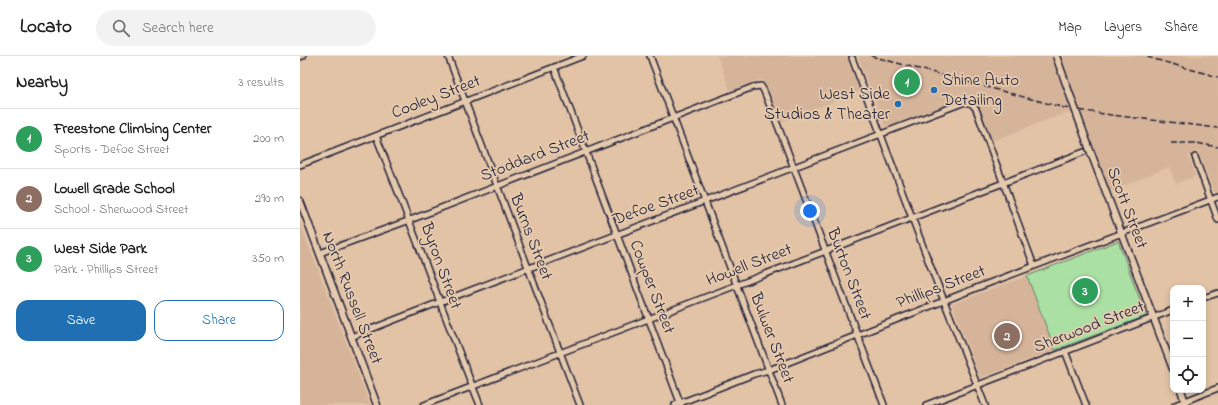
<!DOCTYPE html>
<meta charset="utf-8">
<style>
:root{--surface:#fff;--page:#f2f2f2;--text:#222;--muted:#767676;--line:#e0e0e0;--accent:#1f6fb2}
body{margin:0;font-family:"Indie Flower",sans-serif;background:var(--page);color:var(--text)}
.controls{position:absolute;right:12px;bottom:12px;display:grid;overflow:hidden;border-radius:8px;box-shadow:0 2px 6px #0003}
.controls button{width:36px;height:36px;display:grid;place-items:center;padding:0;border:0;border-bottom:1px solid var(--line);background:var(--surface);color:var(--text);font:20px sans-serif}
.you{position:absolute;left:510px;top:155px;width:14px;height:14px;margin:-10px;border:3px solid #fff;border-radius:50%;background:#1a73e8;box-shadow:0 0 0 6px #1a73e833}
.badge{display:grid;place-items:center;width:26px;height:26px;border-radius:50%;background:var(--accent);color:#fff;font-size:13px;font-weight:700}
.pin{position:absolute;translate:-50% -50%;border:2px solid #fff;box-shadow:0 1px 4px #0006}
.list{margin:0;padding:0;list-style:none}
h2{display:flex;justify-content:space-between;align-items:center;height:52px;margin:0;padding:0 16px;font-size:17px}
h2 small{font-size:13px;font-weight:400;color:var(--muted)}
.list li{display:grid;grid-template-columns:26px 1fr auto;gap:12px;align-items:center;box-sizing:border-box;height:60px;padding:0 16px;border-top:1px solid var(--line)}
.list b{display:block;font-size:15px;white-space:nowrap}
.list p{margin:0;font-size:13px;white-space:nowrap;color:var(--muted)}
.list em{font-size:13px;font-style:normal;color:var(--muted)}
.actions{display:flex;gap:8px;padding:12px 16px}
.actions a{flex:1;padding:9px 0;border:1px solid var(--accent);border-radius:12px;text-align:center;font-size:14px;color:var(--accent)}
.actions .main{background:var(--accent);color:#fff}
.icon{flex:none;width:22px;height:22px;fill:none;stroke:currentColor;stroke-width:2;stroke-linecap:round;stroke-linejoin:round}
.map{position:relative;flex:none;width:918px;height:349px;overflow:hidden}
header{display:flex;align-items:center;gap:24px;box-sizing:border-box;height:56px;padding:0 20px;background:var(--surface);border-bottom:1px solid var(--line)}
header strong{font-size:19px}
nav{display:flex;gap:22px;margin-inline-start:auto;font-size:14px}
.search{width:280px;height:36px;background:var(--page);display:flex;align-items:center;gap:10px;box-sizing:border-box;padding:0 14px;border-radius:22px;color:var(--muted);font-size:15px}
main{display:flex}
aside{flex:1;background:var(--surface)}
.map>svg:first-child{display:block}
.built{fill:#d6b49a}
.green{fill:#aae0a3;stroke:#66816f}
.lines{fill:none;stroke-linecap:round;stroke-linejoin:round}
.minor-casing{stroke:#22223b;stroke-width:8}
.tertiary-casing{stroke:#22223b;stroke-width:9}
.minor{stroke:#e5caad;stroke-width:5}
.tertiary{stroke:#e5caad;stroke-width:6}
.rail{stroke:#22223b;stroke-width:1.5;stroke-dasharray:6 3;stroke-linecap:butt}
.tertiary-bridge-casing{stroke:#22223b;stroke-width:9;stroke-linecap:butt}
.tertiary-bridge{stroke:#e5caad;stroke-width:6}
.poi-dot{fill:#1f6fb2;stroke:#e5caad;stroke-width:1.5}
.labels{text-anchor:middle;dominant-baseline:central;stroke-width:3.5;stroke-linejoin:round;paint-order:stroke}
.poi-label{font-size:17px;fill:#22223b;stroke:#e5caad;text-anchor:start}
.street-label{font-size:17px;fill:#22223b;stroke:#e5caad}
</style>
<header>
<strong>Locato</strong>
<div class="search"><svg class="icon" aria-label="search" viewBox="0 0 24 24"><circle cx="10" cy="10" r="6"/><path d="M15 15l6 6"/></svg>Search here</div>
<nav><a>Map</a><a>Layers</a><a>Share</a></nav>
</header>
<main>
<aside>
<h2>Nearby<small>3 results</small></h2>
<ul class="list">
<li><span class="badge" style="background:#2e9e5b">1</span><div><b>Freestone Climbing Center</b><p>Sports · Defoe Street</p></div><em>200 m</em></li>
<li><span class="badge" style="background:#8d6e63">2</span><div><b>Lowell Grade School</b><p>School · Sherwood Street</p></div><em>290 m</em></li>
<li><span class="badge" style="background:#2e9e5b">3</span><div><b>West Side Park</b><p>Park · Phillips Street</p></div><em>350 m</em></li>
</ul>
<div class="actions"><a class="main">Save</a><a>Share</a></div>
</aside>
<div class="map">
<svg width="918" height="349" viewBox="0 0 918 349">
<rect width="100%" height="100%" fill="#e2c3a6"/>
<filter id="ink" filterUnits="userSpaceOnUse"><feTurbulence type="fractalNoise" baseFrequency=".025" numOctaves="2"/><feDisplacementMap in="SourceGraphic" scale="8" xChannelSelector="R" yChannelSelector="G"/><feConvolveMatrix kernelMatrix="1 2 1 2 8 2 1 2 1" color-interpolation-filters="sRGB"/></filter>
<g filter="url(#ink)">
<path class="built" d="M417 0H546L560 35 481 66 474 46 464 25 461 24 430 34Z
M560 0H913L918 1V137L914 136 898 95 888 99 896 120 876 128 869 111 809 136 784 62 765 57 690 86 672 40 585 71 558 1Z
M0 167 70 349H0Z
M727 220 755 294 680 322 652 248Z"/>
<path class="green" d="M818 185 846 260 755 294 727 220Z"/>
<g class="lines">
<defs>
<path id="minor" d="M148 0 280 349
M350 0 482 349
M0 1 3 0
M552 2 628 204 685 349
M254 11 381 349
M76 80C112 169 144 260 180 349
M895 101 918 164
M0 109 283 0
M20 197 110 164 453 31 461 30 464 35 478 70 584 349
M903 242 918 237
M51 281 140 246 665 46 672 48 676 53 734 210
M765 295 786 349
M124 349 784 96
M375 349 454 318 469 314 684 229 918 141
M626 349 873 254
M875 349 918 332"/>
<path id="tertiary" d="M791 97 873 313
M0 145 77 349
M881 334 886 349"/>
</defs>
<use href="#minor" class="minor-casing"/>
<use href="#tertiary" class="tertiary-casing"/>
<use href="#minor" class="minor"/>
<use href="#tertiary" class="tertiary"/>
<path class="rail" d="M571 0 765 52 811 59 918 72
M847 1 918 21
M871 87H896L918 91"/>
<defs>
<path id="tertiary-bridge" d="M756 0 791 97"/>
</defs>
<use href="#tertiary-bridge" class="tertiary-bridge-casing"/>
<use href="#tertiary-bridge" class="tertiary-bridge"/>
</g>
</g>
<g class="poi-dot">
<circle cx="634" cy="34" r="4"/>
<circle cx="598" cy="48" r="4"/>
</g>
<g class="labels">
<g class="poi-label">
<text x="642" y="24">Shine Auto<tspan x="642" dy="20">Detailing</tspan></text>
<text x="590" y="38" text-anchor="end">West Side<tspan x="590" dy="20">Studios &amp; Theater</tspan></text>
</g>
<g class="street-label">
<text transform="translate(136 41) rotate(-21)">Cooley Street</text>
<text transform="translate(235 100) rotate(-21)">Stoddard Street</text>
<text transform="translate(356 149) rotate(-20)">Defoe Street</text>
<text transform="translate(827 152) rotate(69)">Scott Street</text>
<text transform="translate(231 181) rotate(69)">Burns Street</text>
<text transform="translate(449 209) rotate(-21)">Howell Street</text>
<text transform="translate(141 210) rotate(70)">Byron Street</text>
<text transform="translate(549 218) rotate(69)">Burton Street</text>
<text transform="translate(352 231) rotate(69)">Cowper Street</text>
<text transform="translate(641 231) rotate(-21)">Phillips Street</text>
<text transform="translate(52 242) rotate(69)">North Russell Street</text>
<text transform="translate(789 271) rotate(-21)">Sherwood Street</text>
<text transform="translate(472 282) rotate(69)">Bulwer Street</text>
</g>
</g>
</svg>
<div class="controls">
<button>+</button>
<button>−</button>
<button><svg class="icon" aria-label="locate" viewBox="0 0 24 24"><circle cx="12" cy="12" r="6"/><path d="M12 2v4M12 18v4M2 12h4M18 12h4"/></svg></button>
</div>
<div class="you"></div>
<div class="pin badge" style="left:607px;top:26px;background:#2e9e5b">1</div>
<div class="pin badge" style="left:707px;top:280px;background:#8d6e63">2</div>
<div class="pin badge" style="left:785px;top:235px;background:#2e9e5b">3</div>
</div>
</main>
